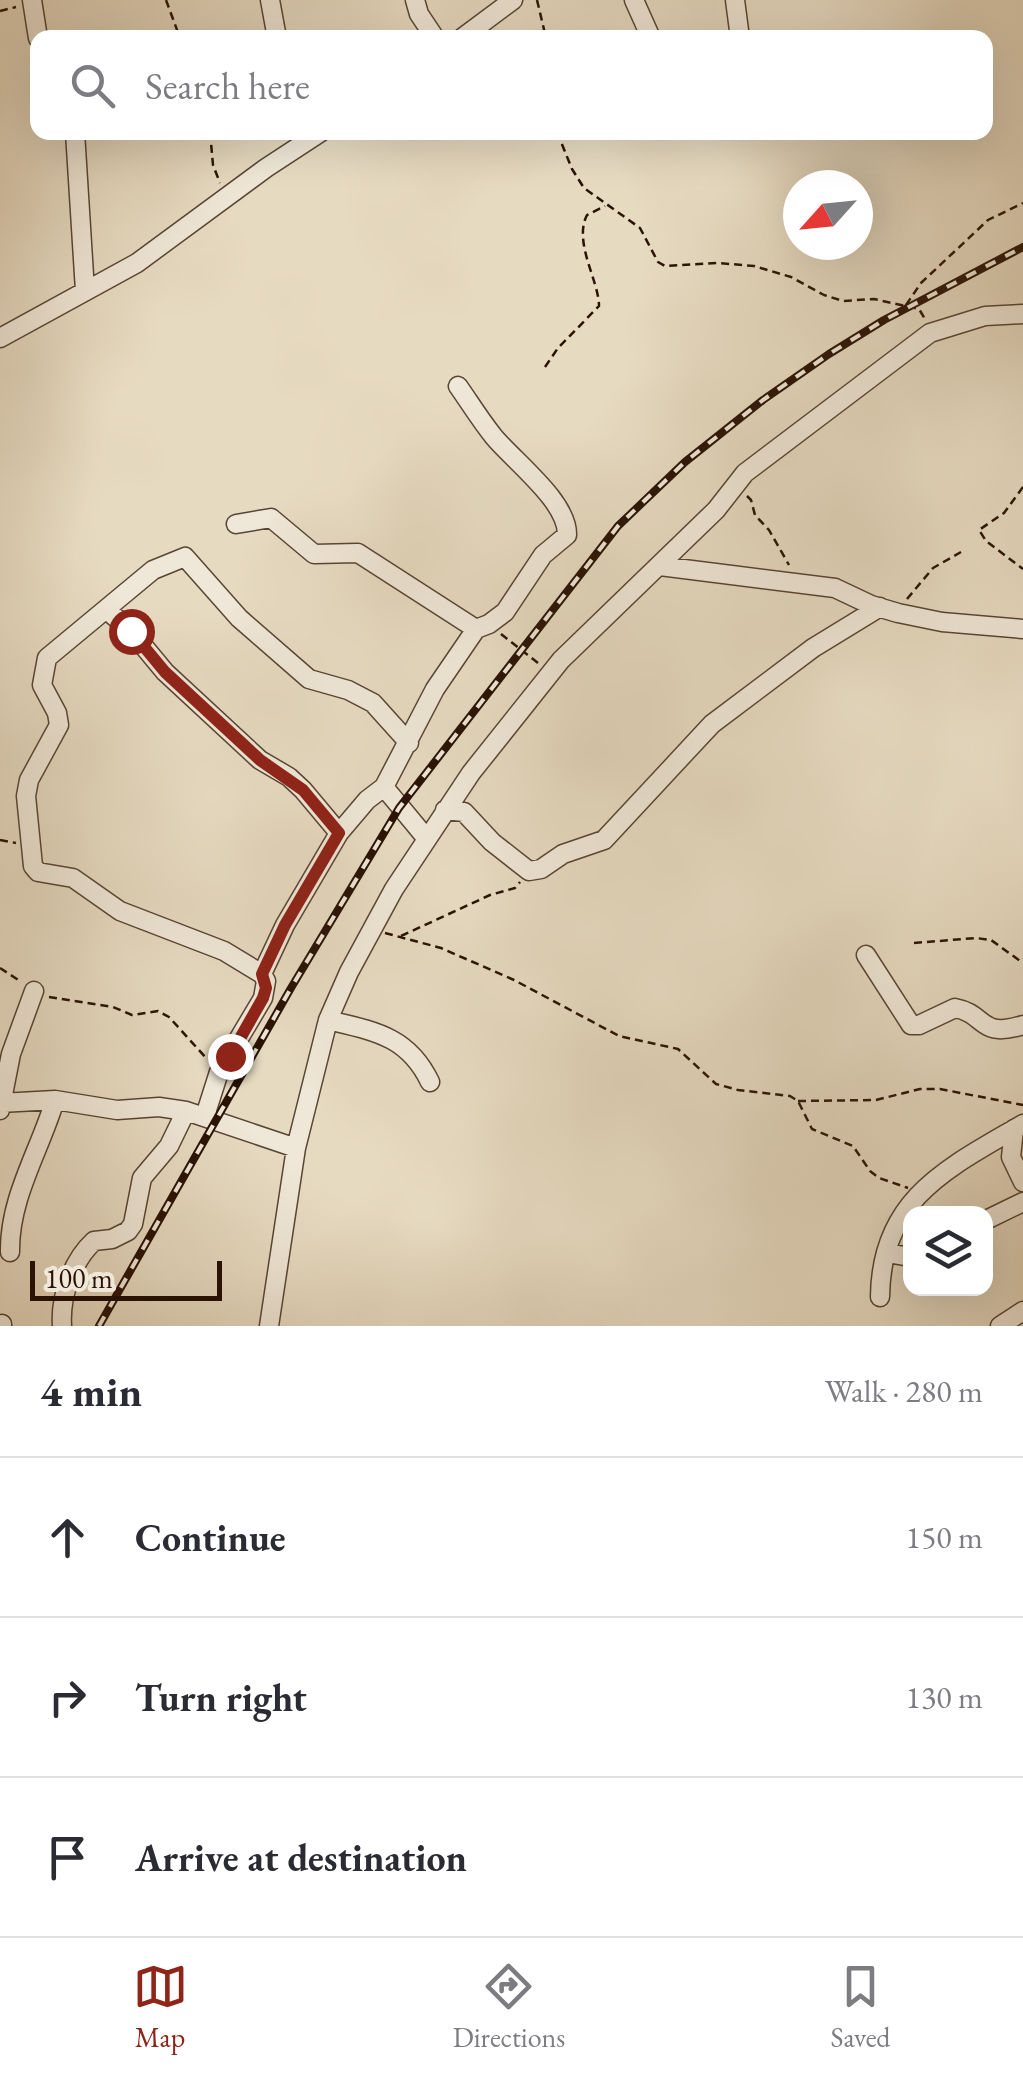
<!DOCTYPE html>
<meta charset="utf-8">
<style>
:root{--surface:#fff;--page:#f2f2f3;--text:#2b2b33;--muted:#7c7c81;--line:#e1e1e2;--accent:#8f2418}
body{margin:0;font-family:"EB Garamond",serif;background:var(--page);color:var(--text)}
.controls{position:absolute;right:30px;bottom:30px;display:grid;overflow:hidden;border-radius:20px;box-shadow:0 10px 40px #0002}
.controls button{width:90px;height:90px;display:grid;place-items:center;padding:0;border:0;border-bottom:2px solid var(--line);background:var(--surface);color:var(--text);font:50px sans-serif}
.compass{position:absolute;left:783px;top:170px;width:90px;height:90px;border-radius:50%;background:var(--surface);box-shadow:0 10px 40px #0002;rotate:243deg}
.scale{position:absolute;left:30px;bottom:25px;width:192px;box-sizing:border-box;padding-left:10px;border:5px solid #2a1305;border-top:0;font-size:28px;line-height:35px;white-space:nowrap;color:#2a1305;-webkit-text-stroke:8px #efe7d7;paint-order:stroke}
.stop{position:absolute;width:30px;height:30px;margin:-22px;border:8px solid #8f2418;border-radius:50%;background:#fff}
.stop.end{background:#8f2418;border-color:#fff;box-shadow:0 2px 10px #0008}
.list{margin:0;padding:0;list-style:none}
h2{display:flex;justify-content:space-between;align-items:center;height:130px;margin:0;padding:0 40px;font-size:42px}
h2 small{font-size:32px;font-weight:400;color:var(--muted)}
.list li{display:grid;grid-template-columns:65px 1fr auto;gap:30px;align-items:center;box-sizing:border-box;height:160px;padding:0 40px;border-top:2px solid var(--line)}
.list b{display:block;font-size:38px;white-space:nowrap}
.list em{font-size:32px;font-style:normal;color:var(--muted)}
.icon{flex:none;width:55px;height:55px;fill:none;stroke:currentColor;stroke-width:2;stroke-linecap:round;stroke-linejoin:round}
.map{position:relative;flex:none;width:1023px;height:1326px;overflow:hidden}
.search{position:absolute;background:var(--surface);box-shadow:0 10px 40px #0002;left:30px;right:30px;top:30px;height:110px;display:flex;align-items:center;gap:25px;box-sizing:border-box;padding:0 35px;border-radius:20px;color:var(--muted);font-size:38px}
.sheet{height:610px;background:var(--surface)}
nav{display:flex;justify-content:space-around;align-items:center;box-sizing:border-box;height:140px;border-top:2px solid var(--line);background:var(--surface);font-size:28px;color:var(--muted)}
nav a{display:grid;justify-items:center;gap:5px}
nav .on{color:var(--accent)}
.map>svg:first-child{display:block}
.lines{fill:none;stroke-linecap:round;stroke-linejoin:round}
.minor-casing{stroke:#594534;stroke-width:21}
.path{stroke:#2a1305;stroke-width:2.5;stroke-dasharray:8 5;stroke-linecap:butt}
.minor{stroke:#efe7d7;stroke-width:18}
.rail-casing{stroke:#2a1305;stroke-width:8}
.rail{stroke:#efe7d7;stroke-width:4;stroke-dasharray:11;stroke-linecap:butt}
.route{stroke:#8f2418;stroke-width:12}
</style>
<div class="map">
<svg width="1023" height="1326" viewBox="0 0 1023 1326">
<rect width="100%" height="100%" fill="#e6dac1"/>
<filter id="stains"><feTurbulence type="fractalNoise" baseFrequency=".002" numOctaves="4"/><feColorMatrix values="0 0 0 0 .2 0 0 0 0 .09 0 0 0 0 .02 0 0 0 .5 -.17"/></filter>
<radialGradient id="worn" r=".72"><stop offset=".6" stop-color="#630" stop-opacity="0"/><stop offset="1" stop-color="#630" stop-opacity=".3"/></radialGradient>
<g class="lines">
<defs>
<path id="minor" d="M32 0 38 38
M270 0 277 38
M415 0 419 14 435 38
M634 0 651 38
M735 0 740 38
M462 38 513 0
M75 132 85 291
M0 338 137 263 266 168 321 132
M236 524 271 518 314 554 358 553 476 629
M660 566 835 588 871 605 898 613 942 622 1023 629
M107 610 131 631 165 672 260 760 289 777 303 790 339 833
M384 787 427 839
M445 810 464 812 492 842 529 871 541 869 563 854 604 840 712 724 813 648 880 607
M866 955 911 1025H919L955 1008C987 1014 978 1039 1023 1025
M262 974 285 925 339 833 367 800 384 787 435 689 476 629 489 624 505 612 543 555 567 535C568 502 515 462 494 437 481 421 470 403 458 386
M328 1020C374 1031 408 1036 430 1082
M0 1103 55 1100 117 1110 159 1107 186 1111 296 1148
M0 1110 11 1054 34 991
M205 1116 219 1072 263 998 266 981 262 974 224 951 120 911 73 878 38 872 33 866 26 796 29 780 59 725 57 713 42 685 47 658 153 570 185 557 239 618 309 679 348 690 373 703 409 743
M1014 1129 1011 1157 1023 1182
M986 1220 1023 1202
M10 1252C9 1198 40 1150 55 1100
M887 1253 910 1257
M880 1297C881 1198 948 1168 1023 1124
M2 1326V1324
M62 1326C60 1297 72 1261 94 1241L112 1239 128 1231 133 1224 142 1178 169 1146 186 1111
M269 1326 296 1148 328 1020 349 972 394 889 471 773 561 660 716 510 745 473 930 333 985 316 1023 314
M1000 1326 1023 1311"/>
</defs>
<use href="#minor" class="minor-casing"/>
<path class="path" d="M166 0 180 38
M537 0 546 38
M0 11 16 7
M210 132 213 165 220 183
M557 132 572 169 584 188 640 228 658 262 665 266 718 263 754 266 791 277 824 295 843 301 874 299 919 309 925 319
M906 305 921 283 988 220 1023 203
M545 367 558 348 599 306C599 281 573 242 587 215L605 206
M1023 487 1004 513 979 530 986 541 1023 569
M747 496 751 500 755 515 769 530 789 565
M907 599 933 568 961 552
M501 634 538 663
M0 840 16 843
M385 933 441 948 514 980 619 1036 678 1049 716 1084 738 1090 790 1096 798 1101 812 1129 853 1146 870 1171 879 1178 908 1188
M401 936 490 895 515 888 520 882
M914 943 976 938 991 940 1023 963
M0 968 20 981
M49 997 113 1007 132 1015 158 1011 169 1017 207 1059
M798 1101 876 1100 920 1089H940L1023 1105"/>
<use href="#minor" class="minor"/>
<defs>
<path id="rail" d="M99 1326 291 988 399 808 618 526 685 462 763 400 829 354 884 320 1023 247"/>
</defs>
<use href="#rail" class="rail-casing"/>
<use href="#rail" class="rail"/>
</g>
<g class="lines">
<path class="route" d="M131 631 165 672 260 760 303 790 339 833 285 925 262 974 266 988 263 998 230 1056"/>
</g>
<rect width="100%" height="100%" filter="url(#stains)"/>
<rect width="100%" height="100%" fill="url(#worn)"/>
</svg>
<div class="controls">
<button><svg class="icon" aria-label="layers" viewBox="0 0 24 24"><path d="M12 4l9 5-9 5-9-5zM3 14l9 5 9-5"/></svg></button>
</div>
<svg class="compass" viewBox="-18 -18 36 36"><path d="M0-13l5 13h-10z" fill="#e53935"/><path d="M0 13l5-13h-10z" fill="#7c7c81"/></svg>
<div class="scale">100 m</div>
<div class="stop" style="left:131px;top:631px"></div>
<div class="stop end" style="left:230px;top:1056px"></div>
<div class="search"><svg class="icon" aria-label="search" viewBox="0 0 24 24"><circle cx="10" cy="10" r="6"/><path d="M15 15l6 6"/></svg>Search here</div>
</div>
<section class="sheet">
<h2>4 min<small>Walk · 280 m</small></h2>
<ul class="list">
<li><svg class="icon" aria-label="ahead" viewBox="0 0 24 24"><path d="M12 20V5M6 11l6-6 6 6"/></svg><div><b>Continue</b></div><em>150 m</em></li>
<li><svg class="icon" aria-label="right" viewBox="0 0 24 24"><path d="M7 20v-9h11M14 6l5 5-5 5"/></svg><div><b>Turn right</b></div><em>130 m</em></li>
<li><svg class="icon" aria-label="arrive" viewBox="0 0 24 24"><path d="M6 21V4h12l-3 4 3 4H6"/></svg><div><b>Arrive at destination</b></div></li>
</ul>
</section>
<nav>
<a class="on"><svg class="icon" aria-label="map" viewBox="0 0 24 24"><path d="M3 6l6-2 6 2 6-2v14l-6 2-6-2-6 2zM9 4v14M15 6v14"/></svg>Map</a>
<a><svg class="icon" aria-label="directions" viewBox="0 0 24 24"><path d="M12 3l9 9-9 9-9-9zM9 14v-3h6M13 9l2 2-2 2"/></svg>Directions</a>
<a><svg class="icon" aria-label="saved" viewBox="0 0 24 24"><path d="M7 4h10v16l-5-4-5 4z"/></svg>Saved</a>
</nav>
